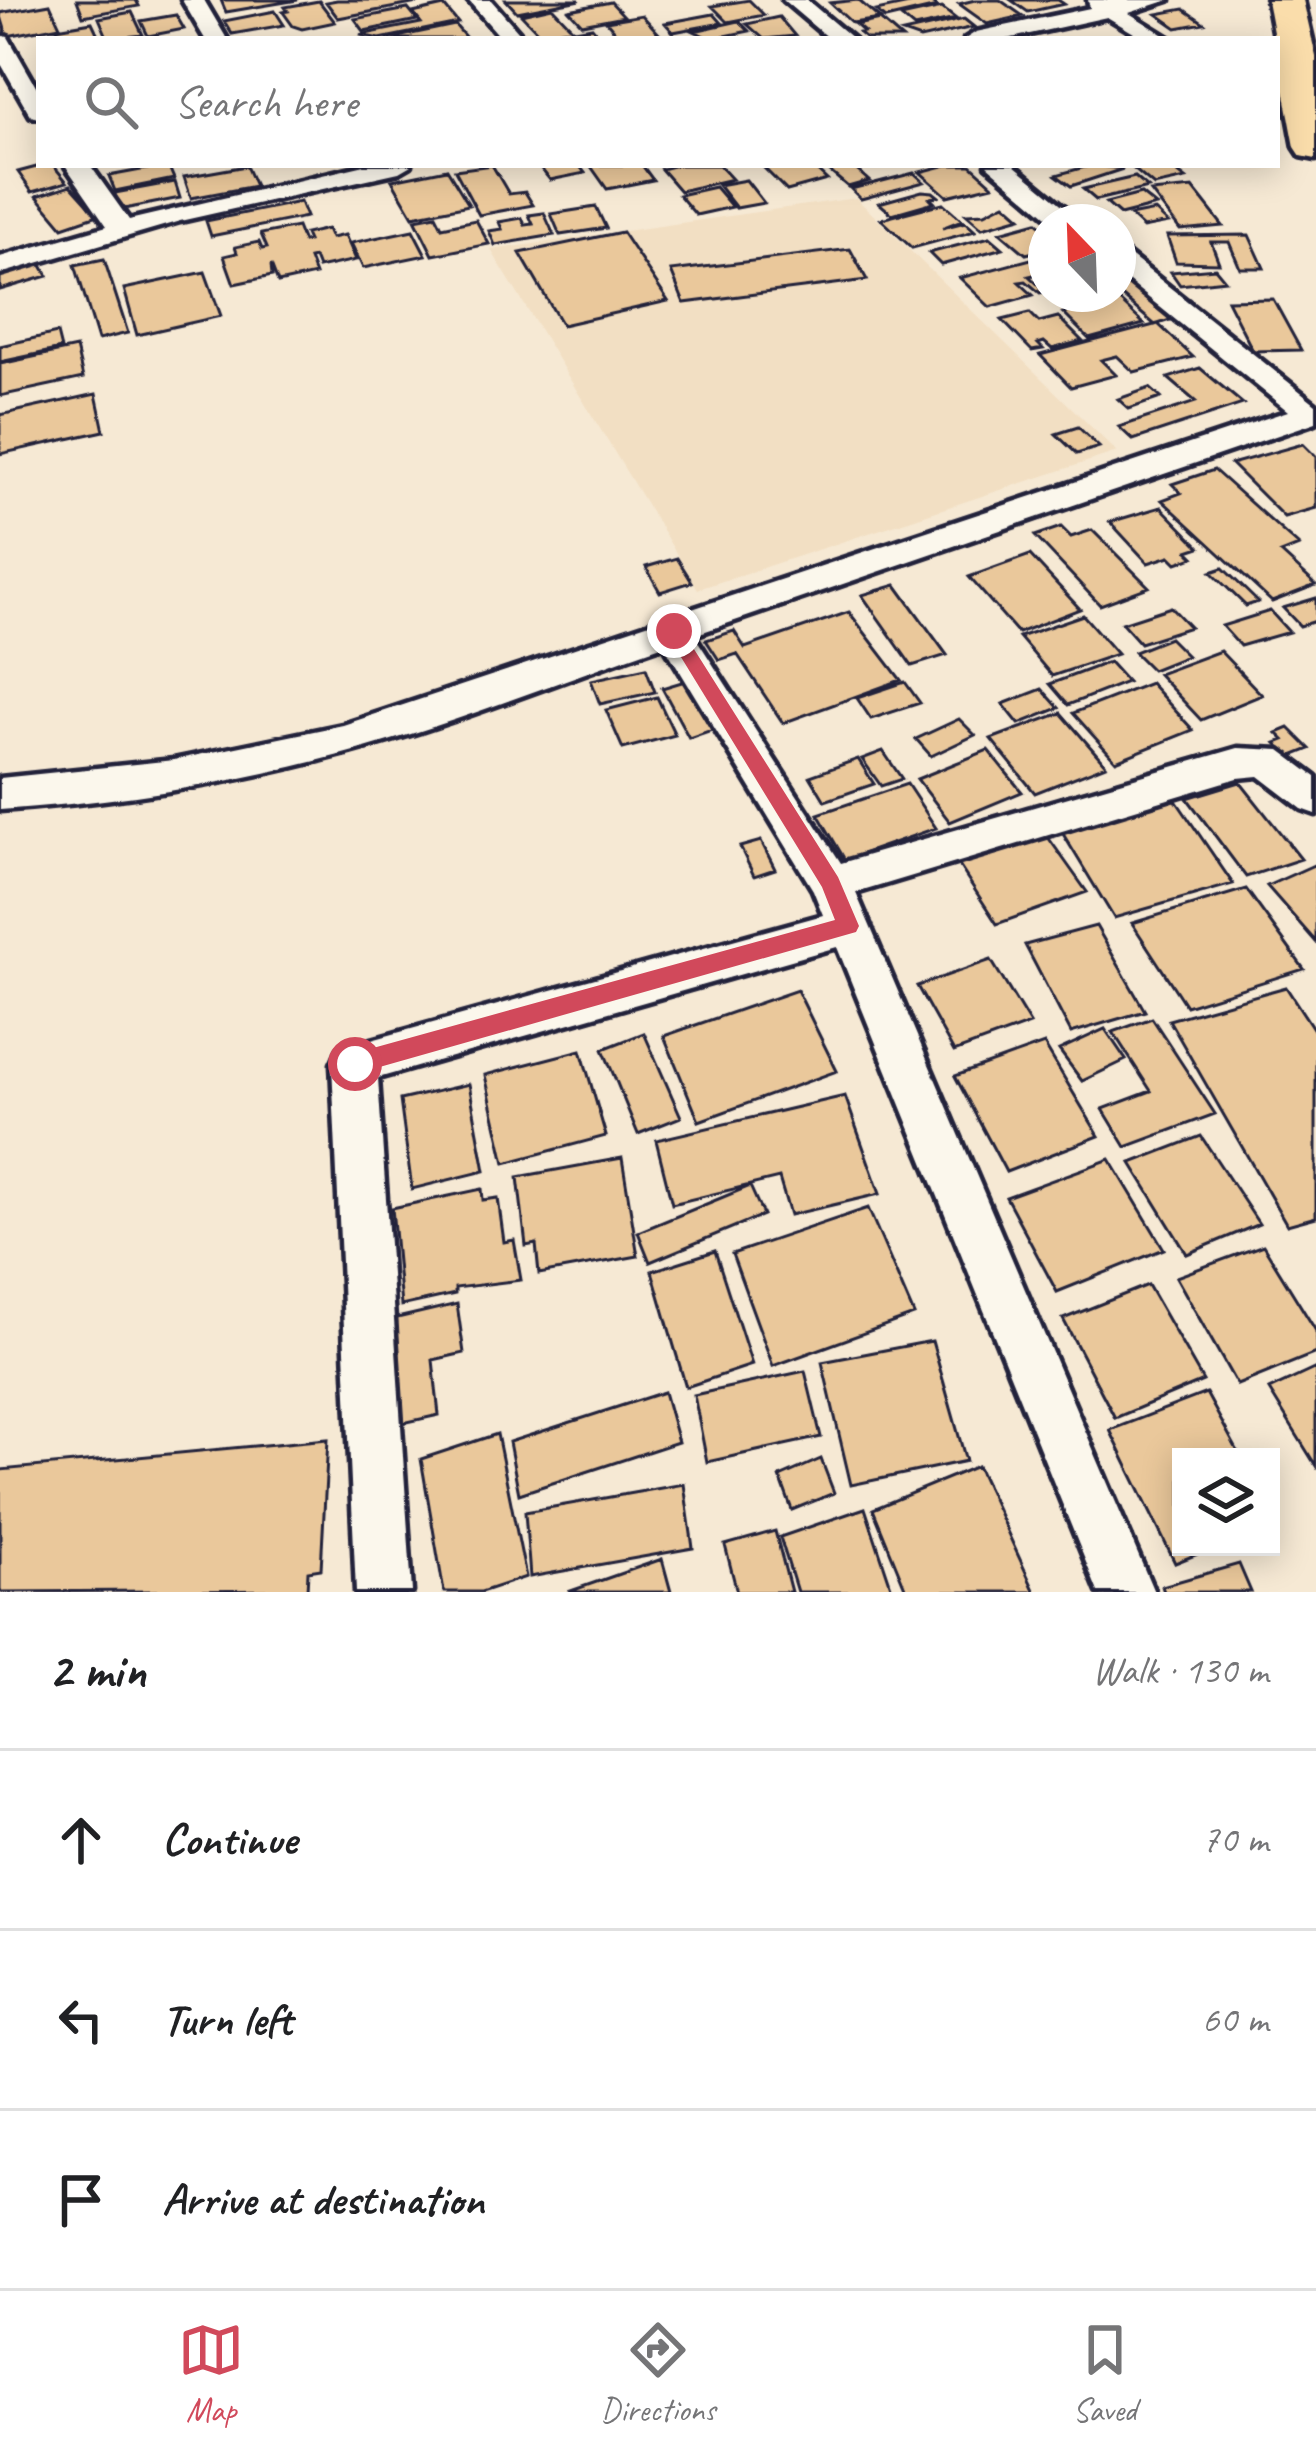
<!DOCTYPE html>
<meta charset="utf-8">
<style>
:root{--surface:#fff;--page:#f6f6f6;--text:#202124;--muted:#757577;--line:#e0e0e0;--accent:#d1495b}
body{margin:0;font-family:Caveat,sans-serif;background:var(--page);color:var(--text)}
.controls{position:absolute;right:36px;bottom:36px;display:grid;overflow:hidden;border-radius:0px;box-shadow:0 6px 30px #0003}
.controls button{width:108px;height:108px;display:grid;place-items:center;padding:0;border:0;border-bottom:3px solid var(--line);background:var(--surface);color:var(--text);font:60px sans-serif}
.compass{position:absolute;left:1028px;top:204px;width:108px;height:108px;border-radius:50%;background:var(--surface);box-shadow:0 6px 30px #0003;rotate:337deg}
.stop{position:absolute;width:36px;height:36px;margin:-27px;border:9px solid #d1495b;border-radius:50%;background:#fff}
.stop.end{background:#d1495b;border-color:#fff;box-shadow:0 3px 12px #0008}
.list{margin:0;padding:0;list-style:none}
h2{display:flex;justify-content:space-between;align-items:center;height:156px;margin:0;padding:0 48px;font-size:51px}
h2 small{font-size:39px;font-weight:400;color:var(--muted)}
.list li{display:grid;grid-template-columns:78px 1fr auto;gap:36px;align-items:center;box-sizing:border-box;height:180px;padding:0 48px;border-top:3px solid var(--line)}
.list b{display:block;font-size:45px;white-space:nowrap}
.list em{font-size:39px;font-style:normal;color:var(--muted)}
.icon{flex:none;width:66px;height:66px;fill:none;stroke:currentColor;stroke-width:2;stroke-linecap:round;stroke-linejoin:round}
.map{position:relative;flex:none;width:1316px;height:1592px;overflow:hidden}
.search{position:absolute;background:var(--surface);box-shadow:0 6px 30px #0003;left:36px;right:36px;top:36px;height:132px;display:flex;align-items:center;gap:30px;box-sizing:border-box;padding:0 42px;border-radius:0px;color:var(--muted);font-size:45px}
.sheet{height:696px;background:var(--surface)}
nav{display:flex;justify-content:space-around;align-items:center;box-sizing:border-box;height:168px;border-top:3px solid var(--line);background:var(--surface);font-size:33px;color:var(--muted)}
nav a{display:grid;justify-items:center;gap:6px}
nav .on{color:var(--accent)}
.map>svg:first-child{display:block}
.built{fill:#f2dfc3}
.building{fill:#eac89b;stroke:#22223b;stroke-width:3}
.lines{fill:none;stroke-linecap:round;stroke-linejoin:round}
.minor-casing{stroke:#22223b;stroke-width:9}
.trunk-casing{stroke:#22223b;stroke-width:9}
.minor{fill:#fbf7ec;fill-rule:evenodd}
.trunk{fill:#faddab;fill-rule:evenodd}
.route{fill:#d1495b}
</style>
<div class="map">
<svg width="1316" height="1592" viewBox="0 0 1316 1592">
<rect width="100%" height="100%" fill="#f6e9d4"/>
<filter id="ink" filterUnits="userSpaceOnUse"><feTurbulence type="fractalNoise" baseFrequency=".00833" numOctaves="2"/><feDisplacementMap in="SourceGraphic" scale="24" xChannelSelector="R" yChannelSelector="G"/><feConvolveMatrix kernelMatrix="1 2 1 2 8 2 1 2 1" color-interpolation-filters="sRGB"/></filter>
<g filter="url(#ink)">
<path class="built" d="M856 198 1117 452 698 589 491 250Z"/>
<path class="building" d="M77 0H136L139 6 83 16Z
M221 0H298L226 12Z
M337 0H433L338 18 326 2Z
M506 0H580L517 12Z
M749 0 764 15 728 22 712 6Z
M858 0 880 19 852 23 830 3Z
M928 0 937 7 885 19 876 11Z
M975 0H1000L1023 16 987 24 959 4Z
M1011 0H1058L1064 4 1028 12Z
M319 1 335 22 302 29 293 26 283 12 288 11 285 7Z
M611 2 624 16 582 24 569 10Z
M50 4 60 26 7 36 0 13Z
M444 6 458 23 380 39 360 35 421 23 413 13Z
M552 7 572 28 540 34 521 14Z
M942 8 956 19 914 28 901 17Z
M408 9 417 20 364 31 355 19Z
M1184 9 1204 23 1177 28 1157 14Z
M275 11 284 25 232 34 224 21Z
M132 12 143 35 108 39 99 18Z
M714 14 722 23 673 32 665 23Z
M176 15 184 29 148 36 141 21Z
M642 15 661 36 621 39 606 21Z
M779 17 795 36 764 39 747 24Z
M964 19 974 27 920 39 903 33Z
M880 20 902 39H866L859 33 864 32 856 25Z
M739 21 749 31 711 39 694 31Z
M92 22 100 39H61L57 28Z
M455 25 467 39H387Z
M592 27 602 39 542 36Z
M44 165H53L67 182 32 192 18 172Z
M168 165 174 179 115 191 109 176Z
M492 165 509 194 525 192 533 205 479 215 455 170Z
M538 165H579L585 173 550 180Z
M590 165H642L653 180 607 189Z
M677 165H719L732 179 680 191 661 169Z
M761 165H811L827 180 787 191Z
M822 165H851L869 181 848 187Z
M947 165H971L993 185 947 196 920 172Z
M1092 165 1123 169 1071 186 1056 175Z
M1129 165H1168L1186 179 1154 186Z
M246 166 255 186 191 198 184 177Z
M447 169 469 205 413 216 392 180Z
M914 173 924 182 861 199 851 189Z
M1135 177 1148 188 1096 200 1083 189Z
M746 180 764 203 736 208 718 185Z
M175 182 180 198 119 210 115 193Z
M71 185 98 215 63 227 37 196Z
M715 187 732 207 696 215 679 195Z
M1193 188 1223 226 1180 230 1151 192Z
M922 191 933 192 938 196 930 198 934 202 892 214 879 203Z
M1141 194 1156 206 1120 215 1106 203Z
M300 202 306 217 211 236 206 221Z
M943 203 962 220 942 228 965 222 975 231 912 248 881 219Z
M1005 203 1021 217 982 228 966 214 985 213Z
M596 207 606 228 560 235 551 214Z
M1155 211 1168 223 1143 228 1130 216Z
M544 213 554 235 495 245 489 231 502 229 499 222 522 218 525 225 533 224 529 215Z
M436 215 442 227 476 220 489 244 433 255 415 219Z
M1037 222 1046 230V249L1026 254 1000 232Z
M297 227 303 242 308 241 305 234 327 229 331 238 345 235 356 260 318 268 314 258 309 259 315 275 278 283 271 265 272 276 234 284 224 256 237 253 235 247 259 242 262 249 267 248 261 234Z
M413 230 426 255 363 268 351 243Z
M622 232 668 301 562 325 520 253Z
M1249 235 1264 268H1240L1229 242H1211L1219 263 1176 262 1167 236Z
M990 237 1003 248 941 265 929 253Z
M850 249 867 280 684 303 671 271Z
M1046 255V281L1038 274 1029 276 1046 292 1040 293 1026 281 1019 282 1033 295 990 307 960 278Z
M104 259 128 333 98 340 75 265Z
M39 260 48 276 0 290V271Z
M1215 268 1225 280 1180 285 1171 272Z
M205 272 221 316 137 335 124 289Z
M1131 282 1176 318 1155 325 1118 293V285Z
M1112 294 1144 324 1089 339 1063 313 1094 305 1086 297Z
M1273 299 1301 350 1253 351 1227 300Z
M1030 313 1039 322 1058 317 1082 341 1052 349 1044 342 1038 344 1043 349 1032 351 1002 320Z
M1158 324 1193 357 1134 372 1117 356 1101 360 1116 375 1071 387 1040 355Z
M57 333 61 349 0 362V346Z
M76 348 83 378 0 396V364Z
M1200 368 1243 404 1133 440 1119 427 1196 402 1168 378Z
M1150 388 1161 398 1129 409 1118 399Z
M96 394 104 431 0 454V415Z
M1078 427 1099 447 1077 454 1056 434Z
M1303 444 1316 457V508L1284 517 1231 464Z
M1214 470 1299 546 1281 553 1316 585 1272 602 1162 500 1181 493 1172 484Z
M1161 507 1200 547 1188 551 1194 557 1177 563 1170 556 1148 563 1110 522Z
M1061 527 1071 537 1092 530 1149 587 1100 605 1035 536Z
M1030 555 1080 609 1018 633 969 577Z
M677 558 692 582 660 592 646 567Z
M1223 568 1258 602 1246 606 1211 572Z
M896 585 947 655 912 666 862 595Z
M1316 598V621L1300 626 1283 608Z
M1171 607 1190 627 1140 643 1122 623Z
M1270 611 1289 632 1240 646 1222 626Z
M849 612 901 680 783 723 737 654 719 660 706 640 734 631 745 648Z
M1083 615 1117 654 1052 676 1019 637Z
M1169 638 1187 656 1152 670 1134 652Z
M1220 651 1262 695 1201 720 1158 674Z
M1109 662 1127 682 1068 705 1050 684Z
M646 668 655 692 600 704 591 680Z
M685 681 712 730 689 738 662 688Z
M905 682 920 703 871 719 857 698Z
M1150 683 1193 730 1116 761 1073 713Z
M1042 689 1059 708 1019 724 1003 704Z
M657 697 675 735 623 749 606 710Z
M1061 713 1106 765 1035 793 991 739Z
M959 719 975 735 931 756 916 739Z
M1289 728 1310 749 1290 757 1276 743 1284 740 1277 733Z
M988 750 1022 792 950 822 917 779Z
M883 751 902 779 881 786 862 759Z
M858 759 874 784 825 801 810 776Z
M1240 782 1301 859 1246 877 1187 798Z
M907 784 936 828 845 860 818 814Z
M1175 799 1233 884 1114 918 1060 829Z
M1045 833 1087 892 997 924 958 864Z
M761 841 775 869 754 876 740 847Z
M1316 864V942L1267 886Z
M1246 889 1304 969 1186 1006 1132 923Z
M1096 926 1145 1011 1071 1033 1025 945Z
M991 960 1030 1024 954 1052 917 986Z
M1286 987 1316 1033V1217L1287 1225 1169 1020Z
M797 990 837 1071 699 1121 664 1036Z
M1152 1018 1215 1114 1126 1147 1103 1109 1151 1091 1113 1032Z
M1105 1029 1126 1060 1082 1081 1059 1050Z
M644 1033 681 1117 638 1134 603 1049Z
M1044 1044 1099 1136 1006 1172 955 1076Z
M581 1050 606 1136 505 1163 485 1075Z
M469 1084 485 1171 412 1189 400 1100Z
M845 1096 880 1194 790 1215 779 1178 672 1204 656 1140Z
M1201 1136 1259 1224 1187 1254 1131 1163Z
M622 1158 638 1256 539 1274 536 1244 526 1246 518 1177Z
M1110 1159 1164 1249 1057 1292 1006 1197Z
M750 1186 763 1215 650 1262 638 1232Z
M482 1189 483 1200 498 1198 504 1242 514 1240 521 1280 455 1288V1294L401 1306 392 1208Z
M868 1208 914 1315 773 1366 732 1254Z
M1263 1245 1316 1331V1353L1237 1385 1176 1277Z
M715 1251 752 1365 686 1387 652 1271Z
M1148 1285 1203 1381 1115 1418 1063 1319Z
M457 1304 464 1353 433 1360 439 1415 403 1423 393 1319Z
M932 1341 966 1461 851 1485 822 1362Z
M1316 1368V1466L1269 1390Z
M805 1371 821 1437 707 1462 694 1395Z
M664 1392 678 1442 519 1494 509 1442Z
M1206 1393 1241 1457H1181V1547H1215L1175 1563 1110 1430Z
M497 1434 526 1577 481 1592H444L421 1459Z
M328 1439 321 1569 308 1571 307 1590 0 1592V1470Z
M821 1459 834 1493 792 1510 780 1477Z
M977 1466 1035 1592H907L873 1509Z
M684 1484 693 1548 530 1577 525 1512Z
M865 1508 893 1592H797L780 1537Z
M775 1531 791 1592H737L725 1545Z
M662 1559 671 1592H568Z
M1239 1564 1251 1592H1164L1162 1586Z"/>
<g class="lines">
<defs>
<path id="minor" d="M182 0H204L227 39H205Z
M468 0H491L525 39H502Z
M783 0H807L853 39H829Z
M1088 0H1169L1129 13 1171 39H1144L1107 17 1007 39H965L976 32 1090 8Z
M0 35 8 37 39 91V118L31 116 0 62Z
M65 165H90L129 220 365 165H411L399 172 180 221 0 274V257L107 226Z
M987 165H1014L1083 222H1054Z
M1118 252 1128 254 1316 404V422L694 635 841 863 1238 748 1280 750 1316 777V814L1302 809 1259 776 1238 778 856 893 1154 1592H1098L837 947 378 1078 412 1592H356L332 1064 339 1049 823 915 813 890 664 645C558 681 452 725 343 754 231 784 116 802 0 810V778L174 760 343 725 1288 411 1118 273Z"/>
<path id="trunk" d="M1267 0H1303L1316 57V159L1301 156 1295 147Z"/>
</defs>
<use href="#minor" class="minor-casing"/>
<use href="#trunk" class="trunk-casing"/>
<use href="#minor" class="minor"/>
<use href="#trunk" class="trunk"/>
</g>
</g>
<path class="route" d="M674 625 680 627 838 877 859 926 856 932 355 1074 347 1071 344 1064 355 1053 835 920 822 887 665 631Z"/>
</svg>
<div class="controls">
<button><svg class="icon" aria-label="layers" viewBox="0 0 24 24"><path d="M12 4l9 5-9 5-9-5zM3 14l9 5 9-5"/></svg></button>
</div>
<svg class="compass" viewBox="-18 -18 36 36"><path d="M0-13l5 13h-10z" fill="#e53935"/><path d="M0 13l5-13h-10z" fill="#757577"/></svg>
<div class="stop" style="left:355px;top:1064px"></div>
<div class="stop end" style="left:674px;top:631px"></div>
<div class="search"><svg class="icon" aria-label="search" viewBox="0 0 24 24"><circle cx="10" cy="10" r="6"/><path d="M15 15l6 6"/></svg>Search here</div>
</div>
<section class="sheet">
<h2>2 min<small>Walk · 130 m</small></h2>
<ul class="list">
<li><svg class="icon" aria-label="ahead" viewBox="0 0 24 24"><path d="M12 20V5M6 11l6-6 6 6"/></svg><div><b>Continue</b></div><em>70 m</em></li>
<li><svg class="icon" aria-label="left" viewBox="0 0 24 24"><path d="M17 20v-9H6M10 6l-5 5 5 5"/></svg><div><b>Turn left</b></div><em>60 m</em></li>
<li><svg class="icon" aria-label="arrive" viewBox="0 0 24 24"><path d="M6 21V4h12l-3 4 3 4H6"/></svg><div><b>Arrive at destination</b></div></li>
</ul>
</section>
<nav>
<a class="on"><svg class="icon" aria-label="map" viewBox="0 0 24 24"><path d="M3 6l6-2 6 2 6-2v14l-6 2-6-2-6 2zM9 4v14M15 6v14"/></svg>Map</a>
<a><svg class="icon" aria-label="directions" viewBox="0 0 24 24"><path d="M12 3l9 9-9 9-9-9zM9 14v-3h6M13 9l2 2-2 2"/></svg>Directions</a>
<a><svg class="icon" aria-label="saved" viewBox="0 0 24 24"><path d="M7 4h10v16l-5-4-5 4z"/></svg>Saved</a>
</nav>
